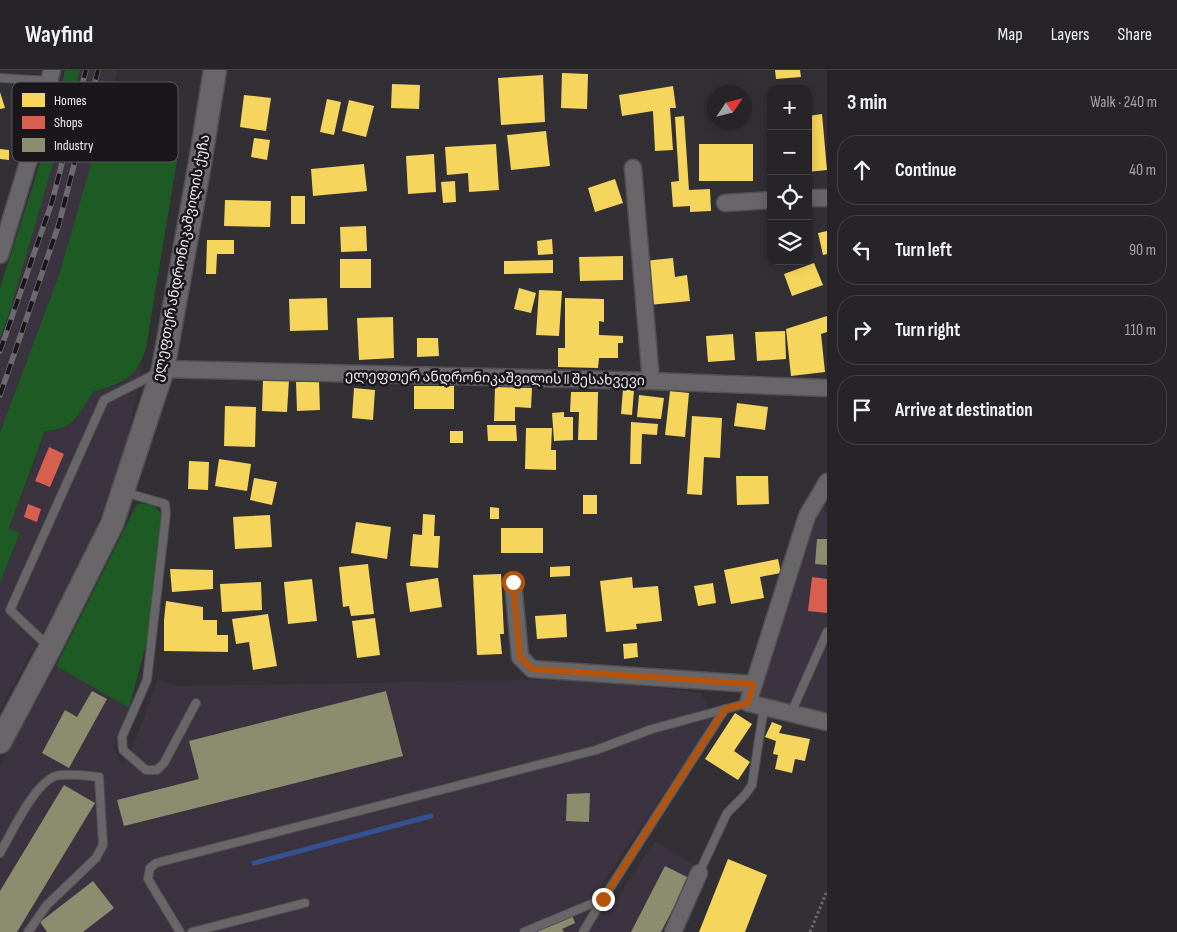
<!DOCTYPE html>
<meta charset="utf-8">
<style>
:root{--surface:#262427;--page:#323033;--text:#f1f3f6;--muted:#a4a4a7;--line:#424144}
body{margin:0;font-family:"Sofia Sans Condensed","Noto Sans Georgian",sans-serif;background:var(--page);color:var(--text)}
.controls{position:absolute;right:15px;top:15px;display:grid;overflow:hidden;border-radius:10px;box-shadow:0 2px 12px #0003}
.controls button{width:45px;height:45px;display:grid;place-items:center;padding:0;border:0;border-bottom:1px solid var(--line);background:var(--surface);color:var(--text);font:25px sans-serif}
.compass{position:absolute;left:707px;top:15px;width:45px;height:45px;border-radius:50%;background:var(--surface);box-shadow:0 2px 12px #0003;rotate:55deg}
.stop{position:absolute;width:15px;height:15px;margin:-11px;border:4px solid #b45309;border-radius:50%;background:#fff}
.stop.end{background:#b45309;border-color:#fff;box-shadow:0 1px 5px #0008}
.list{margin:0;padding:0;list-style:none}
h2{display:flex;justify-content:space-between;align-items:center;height:65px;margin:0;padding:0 20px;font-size:21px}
h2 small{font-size:16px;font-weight:400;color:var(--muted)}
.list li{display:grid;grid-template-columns:32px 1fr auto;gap:15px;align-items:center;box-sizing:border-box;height:70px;margin:0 10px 10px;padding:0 10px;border:1px solid var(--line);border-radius:20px}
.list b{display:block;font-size:19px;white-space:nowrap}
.list em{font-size:16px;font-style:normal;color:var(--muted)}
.icon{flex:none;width:28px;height:28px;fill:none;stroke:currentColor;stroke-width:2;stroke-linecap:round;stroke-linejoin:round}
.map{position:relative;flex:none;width:827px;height:862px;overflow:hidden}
header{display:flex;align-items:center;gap:30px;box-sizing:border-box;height:70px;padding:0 25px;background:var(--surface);border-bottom:1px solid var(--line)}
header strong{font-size:24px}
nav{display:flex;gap:28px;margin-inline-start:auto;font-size:18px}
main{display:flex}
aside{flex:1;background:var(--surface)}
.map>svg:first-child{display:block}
.built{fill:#3b333f}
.green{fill:#1e5a24}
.homes{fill:#f6d55c}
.shops{fill:#d6604d}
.industry{fill:#8c8c6e}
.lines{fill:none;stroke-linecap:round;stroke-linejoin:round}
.stream{stroke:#345191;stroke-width:5}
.service-casing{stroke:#514f53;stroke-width:10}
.minor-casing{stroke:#514f53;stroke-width:19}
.secondary-casing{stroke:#514f53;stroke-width:25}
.path{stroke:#69686b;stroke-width:3;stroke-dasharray:2.5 2.5;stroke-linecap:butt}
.service{stroke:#686669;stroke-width:8}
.minor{stroke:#686669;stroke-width:16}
.secondary{stroke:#686669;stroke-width:22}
.rail-casing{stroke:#6c6a6d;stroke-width:5.5}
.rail{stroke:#19171b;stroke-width:4;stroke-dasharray:11;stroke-linecap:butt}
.route{stroke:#b45309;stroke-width:6}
.labels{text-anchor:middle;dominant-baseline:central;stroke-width:5;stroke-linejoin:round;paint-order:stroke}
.street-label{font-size:14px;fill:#efecf1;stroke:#19171b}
.key{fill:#19171b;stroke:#59575b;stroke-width:1}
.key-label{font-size:14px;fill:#efecf1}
</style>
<header>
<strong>Wayfind</strong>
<nav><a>Map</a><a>Layers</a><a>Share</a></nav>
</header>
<main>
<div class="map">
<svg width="827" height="862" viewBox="0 0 827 862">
<rect width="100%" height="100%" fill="#323034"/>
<path class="built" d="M80 0H118L60 202 0 361V268L8 247 75 20Z
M143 290 125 382 92 467 57 537 0 639V513L20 462 9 459 46 361H57L77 348 93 322 119 315 129 306Z
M821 439 827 442V645L763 630 758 619 809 463Z
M56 596 129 638 114 676 122 694 132 680 158 609 178 616 587 609 701 623 714 651 591 830 609 841 655 771 697 797 668 862H0V696Z"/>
<path class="green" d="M65 0H80L75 20 8 247 0 268V218L53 52Z
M95 80 177 90 146 278C137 308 121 314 93 322 79 344 74 360 45 361L9 458 20 462 0 513V362L60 202Z
M137 434H153L161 443 162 457 148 567 129 638 56 596Z"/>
<path class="homes" d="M775 0H800L801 7 776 9Z
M562 3 588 4 587 39 561 38Z
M543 5 545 52 501 55 498 8Z
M22 12 41 17 36 35 18 30Z
M392 14 420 15 419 39 391 38Z
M673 16 676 38H670L673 80 655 81 653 41 622 46 619 25Z
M0 22 5 38 0 39Z
M244 25 271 28 266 61 240 57Z
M327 29 341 32 334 65 320 62Z
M349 30 374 36 366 67 342 61Z
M822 44 827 100 808 102V46Z
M684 46 689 120 710 119 711 141 690 142V136L673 137 671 112 679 111 675 47Z
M546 61 550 96 511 100 507 65Z
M254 68 270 70 267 90 251 87Z
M496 74 499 120 469 122 468 103 447 105 445 77Z
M699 74H753V111H699Z
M0 79 9 80V90L0 89Z
M434 84 436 122 408 124 406 86Z
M364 94 367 121 313 126 311 99Z
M615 109 623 133 595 142 588 118Z
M455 111 456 132 443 133 441 112Z
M291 126H305V154H291Z
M225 130 271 131 270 157 224 156Z
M366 156 367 181 341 182 340 157Z
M827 161V184L823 185 818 163Z
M552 169 553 184 538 185 537 171Z
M207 170H234V184H217L216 204H206Z
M623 186V210L580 211 579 187Z
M673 188 675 207 687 205 690 231 649 235 644 191Z
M340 189H371V218H340Z
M553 190V203L504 204V191Z
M814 193 823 215 792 226 784 204Z
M519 218 536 223 531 243 514 239Z
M539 220 562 221 559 266 536 265Z
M327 228 328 260 290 261 289 229Z
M565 228 604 229V252L599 251V265L623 266V273H618V288H599L598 298 558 297V278H565Z
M827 246V262L821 264 825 302 791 306 786 259Z
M393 247 394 288 359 290 357 248Z
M785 261 786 289 757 291 755 262Z
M733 264 735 290 708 292 706 266Z
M417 268H438L439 286 417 287Z
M263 309 289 310 287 342 262 341Z
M319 311 320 340 297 341 296 312Z
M414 316H454V339H414Z
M495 317 532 318 531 338 515 337V351H494Z
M354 318 375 320 373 350 352 348Z
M623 319 634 320 632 345 621 344Z
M670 321 689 323 685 367 665 365Z
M571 322H598L597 370H578L579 342H570Z
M639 325 664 328 661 349 637 347Z
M737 333 768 337 765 360 734 356Z
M225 336 256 337 255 377 224 376Z
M564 342V347H573V370L554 371 552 343Z
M692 346 722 348 720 388 704 387 702 425 687 424Z
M631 352 658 354 657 365 642 364 641 394H630Z
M487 355H516L517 371H488Z
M526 358H552L551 380H556V400L525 399Z
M450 361H463V373H450Z
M219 389 251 394 247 421 215 416Z
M189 391 209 392 208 420 188 419Z
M736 406H768L769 434 737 435Z
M254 408 277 412 272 435 250 430Z
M583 425H597V444H583Z
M490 437 499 438V449H490Z
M423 444 435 445 434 466H440L438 498 410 496 413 464 422 465Z
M270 445 272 477 235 479 233 447Z
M356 452 391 457 387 489 351 483Z
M501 458H543V483H501Z
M778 489 781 503 760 507 764 528 731 534 724 500Z
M368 494 374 544 351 546 349 536 343 537 339 497Z
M570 496V506L550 507V497Z
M170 499 213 500V519L172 522Z
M501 504 504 564H500L502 584 477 585 473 505Z
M632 507 633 518 658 516 662 551 636 554 637 559 606 562 600 511Z
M438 508 442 537 410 542 406 513Z
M312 509 317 551 288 554 284 512Z
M261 512 262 540 222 542 220 514Z
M713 513 716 533 698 536 694 516Z
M166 531 203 537V550H217V565H228V582L164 581V550Z
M268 544 277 596 253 600 249 572 236 574 232 549Z
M566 544 567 567 537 569 535 546Z
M375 548 380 585 357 588 352 551Z
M637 573 638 587 624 589 623 574Z
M735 643 752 654 734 681 750 692 738 710 705 689Z
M772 652 782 656 779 663 810 669 805 691 795 689 792 703 775 699 778 685 773 684 776 671 765 667Z
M728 789 767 805 745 862H699Z"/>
<path class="shops" d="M49 377 64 384 50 417 35 411Z
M28 434 41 439 37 452 24 447Z
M812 507 827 509V543L808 541Z"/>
<path class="industry" d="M817 469H827V495L815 494Z
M92 621 107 629 69 698 42 683 65 640 77 647Z
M386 621 403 686 124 756 117 730 199 709 189 671Z
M64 715 95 733 17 862H0V821Z
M590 723 589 752 566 751 567 724Z
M665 796 689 808 661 862H631Z
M93 811 114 838 83 862H47L40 852Z
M572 845 575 853 562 859 564 862H536Z"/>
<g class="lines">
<path class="stream" d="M254 793 431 746"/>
<defs>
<path id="service" d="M0 8 50 11
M124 422 165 434 166 444 147 610 122 667 123 680 146 700H157L164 693 196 633
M49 577 10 540 104 330 157 303
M791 643 827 562
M0 783C11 764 35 712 56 706 67 703 87 706 99 707L103 775 96 788 47 835 28 862
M699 803 727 743 745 725 752 715 764 637
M180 862 148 809 150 798 156 793 596 680 652 659 748 633
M192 862 305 833
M524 862 603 829 725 639
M583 862 603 829"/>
<path id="minor" d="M633 98 651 311
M808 128H827
M725 133 771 130
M0 185 37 63 52 0
M163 299 651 311 827 318
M827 412 807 446 748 633 827 652
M513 512 520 587 532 599 753 614
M673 862 699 803"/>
<path id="secondary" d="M0 672 50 578 112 454 163 299 200 93 215 0"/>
</defs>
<use href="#service" class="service-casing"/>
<use href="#minor" class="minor-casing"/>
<use href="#secondary" class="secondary-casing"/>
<path class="path" d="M810 862 827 821"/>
<use href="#service" class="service"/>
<use href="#minor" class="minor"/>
<use href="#secondary" class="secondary"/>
<defs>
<path id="rail" d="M0 281 52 132 86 0
M0 325 59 154 98 0"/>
</defs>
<use href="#rail" class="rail-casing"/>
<use href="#rail" class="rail"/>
</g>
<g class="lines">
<path class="route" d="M513 512 520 587 532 599 753 614 748 633 725 639 603 829"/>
</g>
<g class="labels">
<g class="street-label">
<text transform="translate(181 188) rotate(-79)">ელეფთერ ანდრონიკაშვილის ქუჩა</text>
<text transform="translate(495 308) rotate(1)">ელეფთერ ანდრონიკაშვილის II შესახვევი</text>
</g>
</g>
<rect x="12" y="12" width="166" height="80" rx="8" class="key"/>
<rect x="22" y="23" width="23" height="14" fill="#f6d55c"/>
<rect x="22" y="46" width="23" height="13" fill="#d6604d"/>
<rect x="22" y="68" width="23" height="14" fill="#8c8c6e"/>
<g class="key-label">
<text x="54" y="35">Homes</text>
<text x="54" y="57">Shops</text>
<text x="54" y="80">Industry</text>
</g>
</svg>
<div class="controls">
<button>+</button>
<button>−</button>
<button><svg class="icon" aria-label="locate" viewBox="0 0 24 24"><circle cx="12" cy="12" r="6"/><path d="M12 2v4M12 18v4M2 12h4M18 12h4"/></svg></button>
<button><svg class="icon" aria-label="layers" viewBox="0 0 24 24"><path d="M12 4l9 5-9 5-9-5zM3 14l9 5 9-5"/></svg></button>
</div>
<svg class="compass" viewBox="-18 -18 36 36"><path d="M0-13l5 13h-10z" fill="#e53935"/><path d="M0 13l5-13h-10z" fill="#a4a4a7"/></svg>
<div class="stop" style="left:513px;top:512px"></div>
<div class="stop end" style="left:603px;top:829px"></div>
</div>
<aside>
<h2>3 min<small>Walk · 240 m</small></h2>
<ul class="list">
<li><svg class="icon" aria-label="ahead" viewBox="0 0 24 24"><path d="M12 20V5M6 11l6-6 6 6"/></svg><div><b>Continue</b></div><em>40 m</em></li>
<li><svg class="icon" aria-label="left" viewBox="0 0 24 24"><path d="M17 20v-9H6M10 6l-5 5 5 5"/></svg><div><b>Turn left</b></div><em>90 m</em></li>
<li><svg class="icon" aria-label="right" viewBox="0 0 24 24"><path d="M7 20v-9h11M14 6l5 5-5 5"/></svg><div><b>Turn right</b></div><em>110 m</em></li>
<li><svg class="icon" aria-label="arrive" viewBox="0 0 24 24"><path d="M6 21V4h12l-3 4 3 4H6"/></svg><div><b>Arrive at destination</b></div></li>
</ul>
</aside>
</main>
